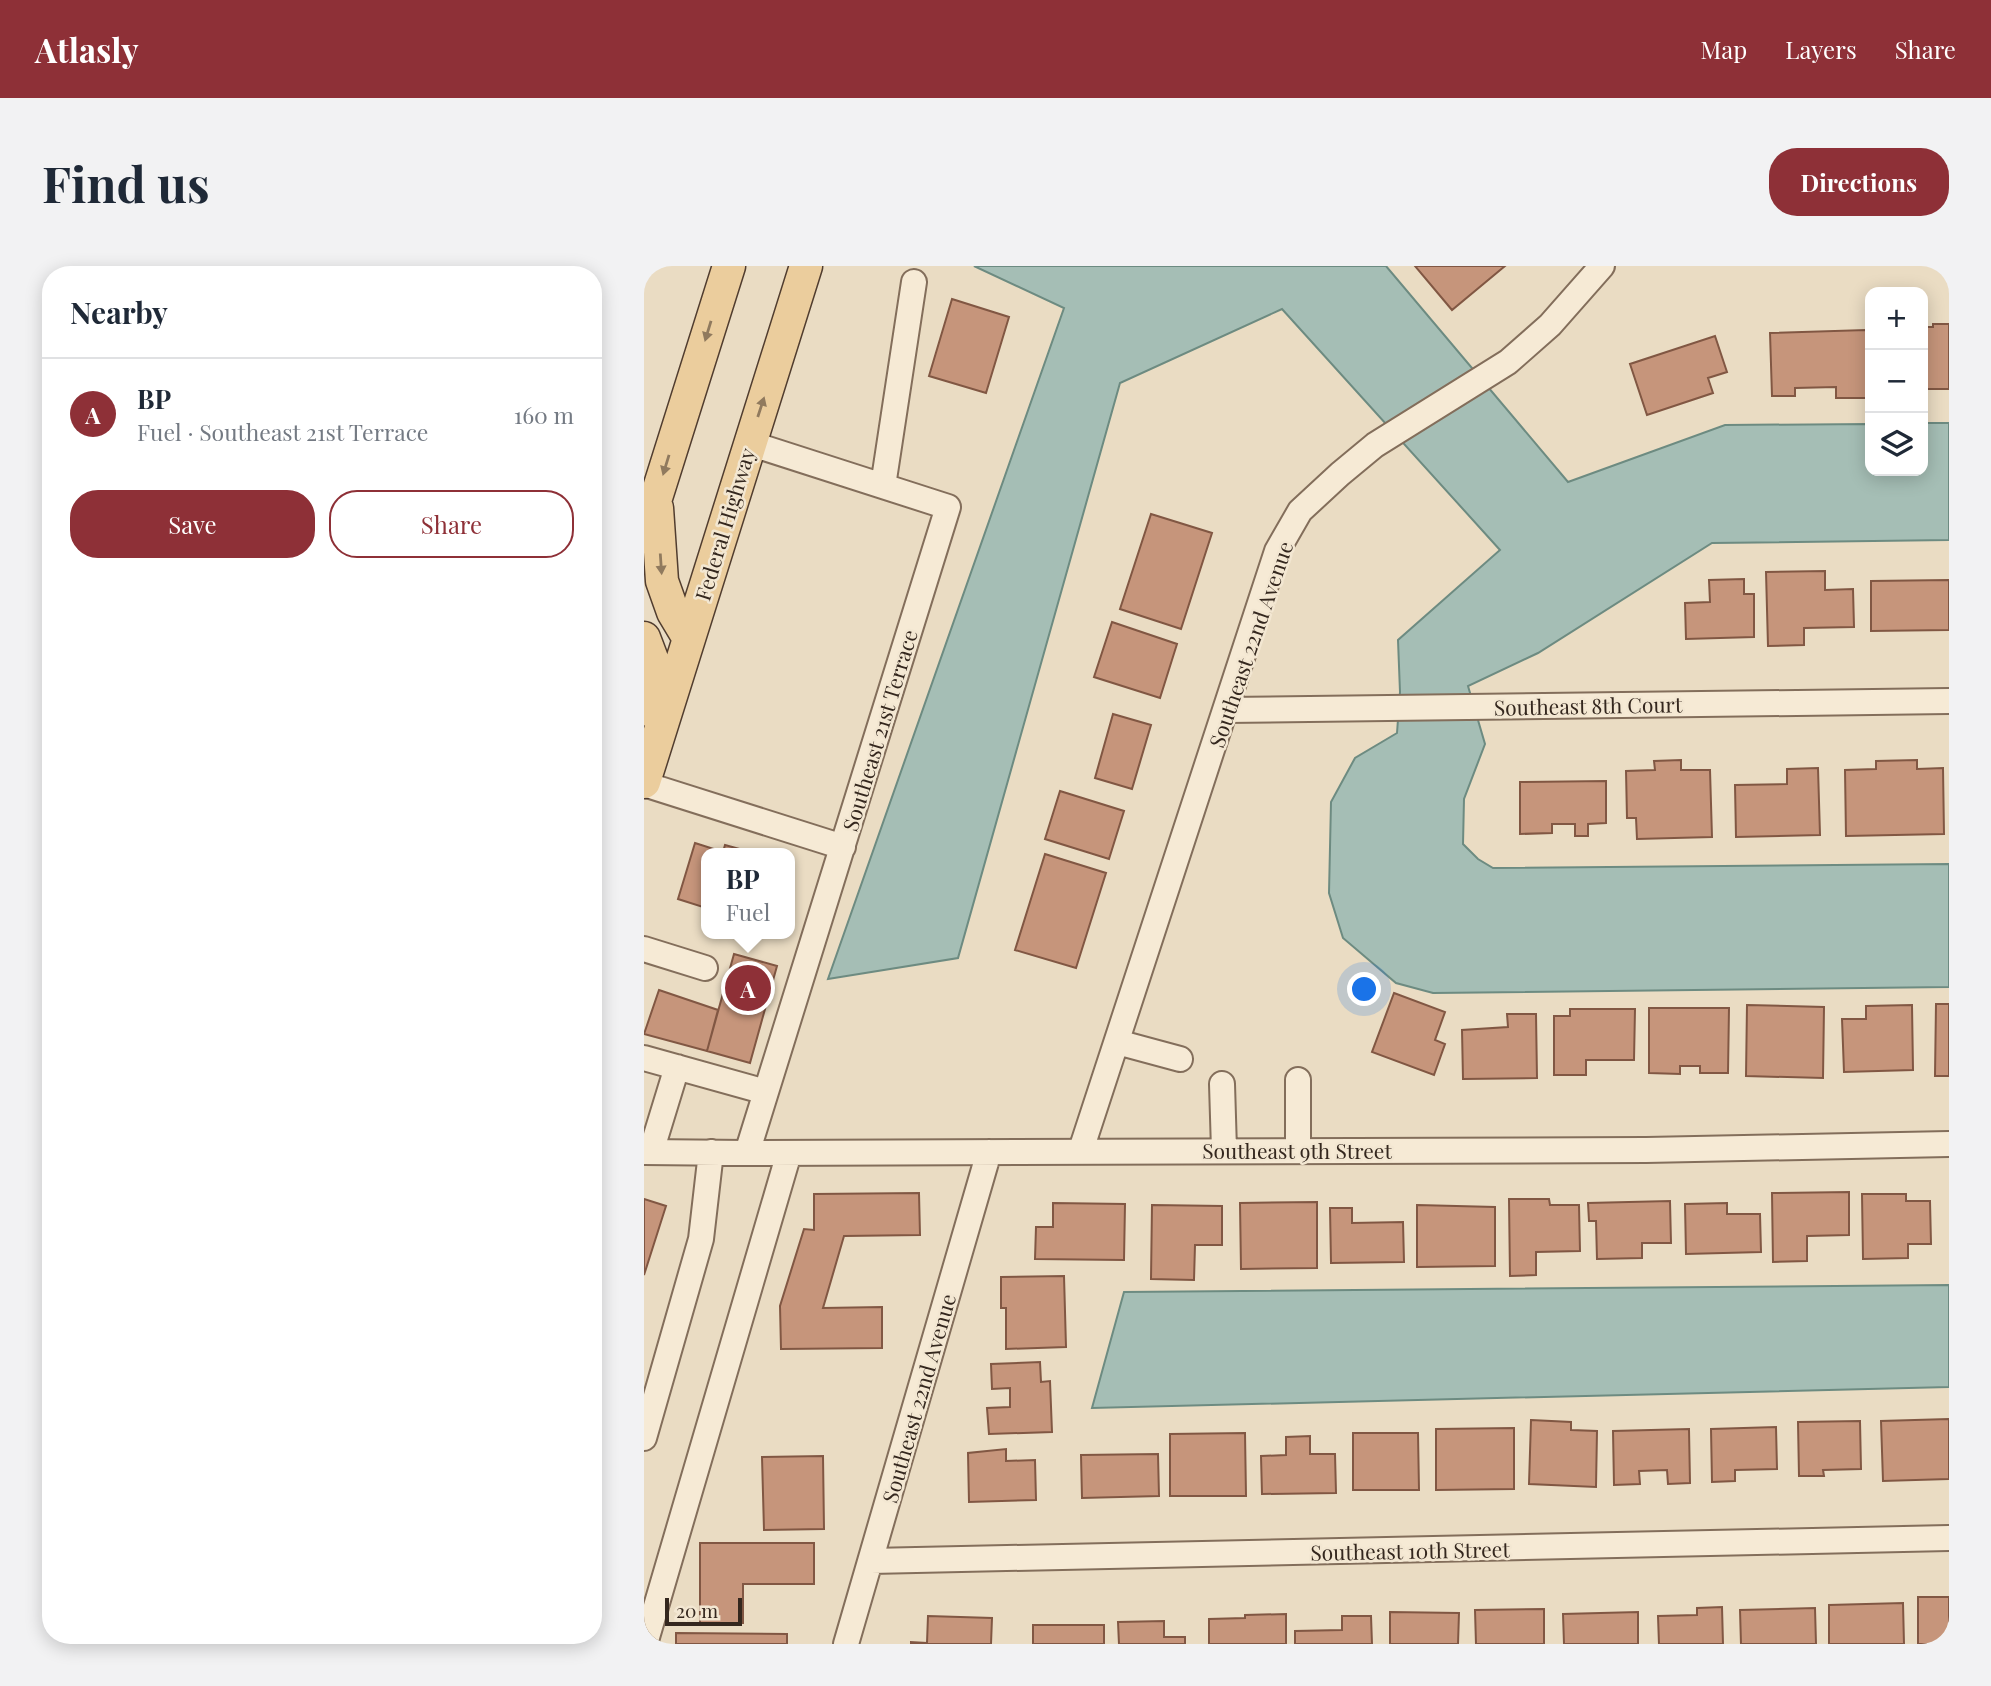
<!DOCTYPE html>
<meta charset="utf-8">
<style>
:root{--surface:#fff;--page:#f2f2f3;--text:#1f2937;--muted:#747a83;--line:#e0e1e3;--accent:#8e3037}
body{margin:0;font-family:"Playfair Display",serif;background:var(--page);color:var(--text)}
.controls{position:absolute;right:21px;top:21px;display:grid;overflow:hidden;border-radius:14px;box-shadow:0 4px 18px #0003}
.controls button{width:63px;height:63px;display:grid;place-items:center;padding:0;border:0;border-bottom:2px solid var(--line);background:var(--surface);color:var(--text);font:35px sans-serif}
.scale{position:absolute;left:21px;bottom:18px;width:77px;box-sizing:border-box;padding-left:7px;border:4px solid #34271e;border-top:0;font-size:19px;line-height:24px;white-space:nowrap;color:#34271e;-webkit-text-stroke:5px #f3e7d2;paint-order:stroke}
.you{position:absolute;left:721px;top:724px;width:24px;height:24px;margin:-18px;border:5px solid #fff;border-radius:50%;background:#1a73e8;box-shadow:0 0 0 10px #1a73e833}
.badge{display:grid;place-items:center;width:46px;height:46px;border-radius:50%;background:var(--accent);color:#fff;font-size:23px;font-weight:700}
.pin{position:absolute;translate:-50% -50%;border:4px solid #fff;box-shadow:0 2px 7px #0006}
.popup{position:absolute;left:57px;top:582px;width:94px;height:91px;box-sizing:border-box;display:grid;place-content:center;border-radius:14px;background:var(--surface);filter:drop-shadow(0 2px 5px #0005);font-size:23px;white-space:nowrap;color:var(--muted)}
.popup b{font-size:26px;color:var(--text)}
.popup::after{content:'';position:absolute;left:50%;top:100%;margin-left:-14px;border:14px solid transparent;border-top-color:var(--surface)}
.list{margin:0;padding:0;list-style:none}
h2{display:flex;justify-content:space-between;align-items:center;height:91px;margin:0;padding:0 28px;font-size:30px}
h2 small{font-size:23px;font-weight:400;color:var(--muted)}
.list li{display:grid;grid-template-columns:46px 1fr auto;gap:21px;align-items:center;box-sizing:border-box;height:112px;padding:0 28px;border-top:2px solid var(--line)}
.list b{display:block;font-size:26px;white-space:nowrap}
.list p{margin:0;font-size:23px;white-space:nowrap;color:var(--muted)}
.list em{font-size:23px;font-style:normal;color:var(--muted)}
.actions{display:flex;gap:14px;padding:21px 28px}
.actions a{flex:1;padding:16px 0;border:2px solid var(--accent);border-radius:28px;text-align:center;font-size:24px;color:var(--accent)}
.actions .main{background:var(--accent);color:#fff}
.icon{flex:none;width:38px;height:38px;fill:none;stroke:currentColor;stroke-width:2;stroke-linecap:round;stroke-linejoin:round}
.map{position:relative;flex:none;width:1305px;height:1378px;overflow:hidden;border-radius:28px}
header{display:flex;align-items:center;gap:42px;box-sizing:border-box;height:98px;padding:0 35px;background:var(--accent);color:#fff}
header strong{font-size:33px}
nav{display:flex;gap:38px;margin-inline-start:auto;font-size:24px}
.intro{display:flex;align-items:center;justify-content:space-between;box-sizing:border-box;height:168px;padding:0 42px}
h1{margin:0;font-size:49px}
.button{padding:18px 32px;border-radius:28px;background:var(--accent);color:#fff;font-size:24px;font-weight:700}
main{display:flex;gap:42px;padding:0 42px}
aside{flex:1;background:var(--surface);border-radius:28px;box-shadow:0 4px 18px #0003}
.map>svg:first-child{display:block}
.water{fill:#a5beb5;stroke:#6d8b81;stroke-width:2}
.building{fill:#c6957b;stroke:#815743;stroke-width:2}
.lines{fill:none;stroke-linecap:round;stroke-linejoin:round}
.minor-casing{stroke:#836e5b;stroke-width:28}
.major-casing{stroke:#513d2f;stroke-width:35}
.minor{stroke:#f6ead5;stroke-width:24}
.major{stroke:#ebcd9d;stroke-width:32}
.oneway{fill:#907a5e}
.labels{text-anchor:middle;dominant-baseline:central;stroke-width:5;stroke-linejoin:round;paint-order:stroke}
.street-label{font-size:21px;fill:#34271e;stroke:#f3e7d2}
</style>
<header>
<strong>Atlasly</strong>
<nav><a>Map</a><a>Layers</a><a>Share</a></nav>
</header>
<div class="intro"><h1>Find us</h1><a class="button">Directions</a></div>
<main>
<aside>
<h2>Nearby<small></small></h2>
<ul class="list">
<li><span class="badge">A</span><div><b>BP</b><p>Fuel · Southeast 21st Terrace</p></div><em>160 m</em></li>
</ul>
<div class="actions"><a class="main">Save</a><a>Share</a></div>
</aside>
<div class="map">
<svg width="1305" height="1378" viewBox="0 0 1305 1378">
<rect width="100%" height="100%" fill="#eadcc3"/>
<path class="water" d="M330 0H742L924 216 1081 159 1226 158V205H1279V157H1305V274L1068 277 894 387 824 420 841 478 820 533 819 578 834 593 849 602 1305 598V721L789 727 752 717 699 672 685 627 687 536 711 492 753 467 756 426 754 374 856 284 638 43 476 117 314 692 184 713 420 42Z
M1305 1019V1121L448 1142 480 1026Z"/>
<path class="building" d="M771 0H861L808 44Z
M308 33 365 51 342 127 285 110Z
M1289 58H1305V123H1281V131H1279V61H1289Z
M1222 64 1224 132H1192V121L1151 122V130H1128L1126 67Z
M1071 70 1083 106 1064 112 1069 127 1003 149 986 98Z
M507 248 568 267 537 363 476 343Z
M1181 305V324L1209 323 1210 361 1160 362V379L1124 380 1122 306Z
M1100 313V328H1110V371L1042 373 1041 337 1066 336 1065 314Z
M1305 314V364L1227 365V315Z
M468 356 533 378 516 432 450 411Z
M469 448 507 459 488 523 451 512Z
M1037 494V504H1066L1068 571 993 573 992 552H983L982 505 1011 504 1010 495Z
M1273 494V503L1299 502 1300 568 1202 570 1201 504 1232 503V495Z
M1174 502 1176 569 1092 571 1091 519 1143 518V503Z
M962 515V557L944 558V570H931V558H908V567L876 568V516Z
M416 525 480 545 465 593 401 573Z
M51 577 79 586 81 579 110 587H62V642L34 633Z
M401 588 462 607 432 702 371 684Z
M90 688 133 700 106 797 63 785Z
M15 724 74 744 63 785 0 768Z
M750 727 801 746 791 774 801 778 790 809 728 786Z
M1292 738H1305V810H1291Z
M1103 739 1180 741 1179 812 1102 810Z
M1268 739 1269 804 1200 806 1198 753H1222V740Z
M1005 742H1085L1084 807H1056V800H1036V808L1005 807Z
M926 743H991L990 794H942V809H910V750H926Z
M863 748H892L893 812 819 813 818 764 864 761Z
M1205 926V969L1163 970V995L1129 996 1128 927Z
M275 927 276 969 200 970 179 1042 238 1041V1082L137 1083 136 1040 160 963 170 964V928Z
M1218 928H1262V935H1286L1287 978H1264V992L1219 993Z
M0 933 22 940 0 1009Z
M865 933H905L906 939H935L936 985 892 986V1009L866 1010Z
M1026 935 1027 977H998V992L953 993 952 955H945L944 937Z
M673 936V1002L597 1003 596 937Z
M409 937 481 938 480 994 391 993 392 961H409Z
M1083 937V948H1116L1117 986 1042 988 1041 938Z
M508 939 578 940V979H551L550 1014 507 1013Z
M773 939 851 941V1000L773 1001Z
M686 942H708V957L759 956 760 996 687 997Z
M420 1010 422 1081 362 1083V1042H357V1011Z
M396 1096 397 1116 406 1115 408 1166 345 1168 343 1142 366 1141V1122L348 1123 347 1098Z
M1305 1153V1213L1239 1215 1237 1155Z
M887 1154 927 1156V1164L953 1165 952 1221 885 1218Z
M1216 1155 1217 1203 1179 1204 1180 1210H1155L1154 1156Z
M1132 1161 1133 1203 1091 1204V1215L1068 1216 1067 1163Z
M870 1162V1223L792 1224V1163Z
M1045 1163 1046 1217 1024 1218 1023 1204 995 1205 996 1218 970 1219 969 1165Z
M601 1167 602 1230H526V1168Z
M709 1167H774L775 1224H709Z
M666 1170V1188H691L692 1227 618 1228 617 1190 642 1189V1171Z
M362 1183V1195L391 1194 392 1234 325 1236 324 1187Z
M514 1188 515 1230 438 1232 437 1189Z
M179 1190 180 1263 120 1264 118 1191Z
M56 1277H170V1318H99V1357H56Z
M1274 1331H1305V1378H1274Z
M1259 1337 1260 1378H1185V1339Z
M1078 1341 1079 1378H1015L1014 1350 1053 1349V1342Z
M1171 1342 1172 1378H1097L1096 1344Z
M900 1343V1378H832L831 1344Z
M746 1346 815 1347 814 1378H746Z
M994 1346V1378H920L919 1348Z
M642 1348V1378H565V1353L601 1352V1349Z
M284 1350 348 1352 347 1378H267V1376L283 1377Z
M698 1350H727L728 1378H651V1365L698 1364Z
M520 1355V1371H541V1378H475L474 1356Z
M389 1359H460V1378H389Z
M32 1367 143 1368V1378H32Z"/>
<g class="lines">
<defs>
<path id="minor" d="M239 220 270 16
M582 444 1305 435
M0 518 199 581
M0 683 61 702
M473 776 536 793
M0 792 122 826
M654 814V884
M578 818 580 884
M437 884 633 285 656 245 696 208 731 179 864 96 906 59 958 0
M0 886 103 887 1002 884 1305 878
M7 886 33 801
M103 887 304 241 105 177
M0 1172 57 973 67 886
M227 1295 1305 1272
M1 1378 145 887
M202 1378 345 886"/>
<path id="major" d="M13 242 18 315 29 346 44 371
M0 270 85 0
M0 372 8 393 14 451
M0 516 162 0"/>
</defs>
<use href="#minor" class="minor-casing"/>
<use href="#major" class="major-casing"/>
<use href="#minor" class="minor"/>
<use href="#major" class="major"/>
</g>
<defs><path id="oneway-solid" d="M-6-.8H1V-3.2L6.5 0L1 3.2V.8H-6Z" transform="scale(1.75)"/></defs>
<g class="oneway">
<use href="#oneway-solid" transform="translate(64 65) rotate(107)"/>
<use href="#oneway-solid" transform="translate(117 141) rotate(-72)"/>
<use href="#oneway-solid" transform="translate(22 199) rotate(107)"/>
<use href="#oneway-solid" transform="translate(17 298) rotate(86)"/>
</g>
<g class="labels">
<g class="street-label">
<text transform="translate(80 258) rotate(-73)">Federal Highway</text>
<text transform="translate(606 378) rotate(-71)">Southeast 22nd Avenue</text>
<text transform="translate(944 439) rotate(-1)">Southeast 8th Court</text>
<text transform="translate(235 464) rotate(-73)">Southeast 21st Terrace</text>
<text x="653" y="884">Southeast 9th Street</text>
<text transform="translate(274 1132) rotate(-74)">Southeast 22nd Avenue</text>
<text transform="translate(766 1284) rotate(-1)">Southeast 10th Street</text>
</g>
</g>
</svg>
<div class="controls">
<button>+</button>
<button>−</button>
<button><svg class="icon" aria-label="layers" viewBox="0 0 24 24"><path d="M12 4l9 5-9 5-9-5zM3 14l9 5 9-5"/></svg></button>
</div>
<div class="scale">20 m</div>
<div class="you"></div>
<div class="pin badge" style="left:104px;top:722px">A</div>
<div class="popup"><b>BP</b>Fuel</div>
</div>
</main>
